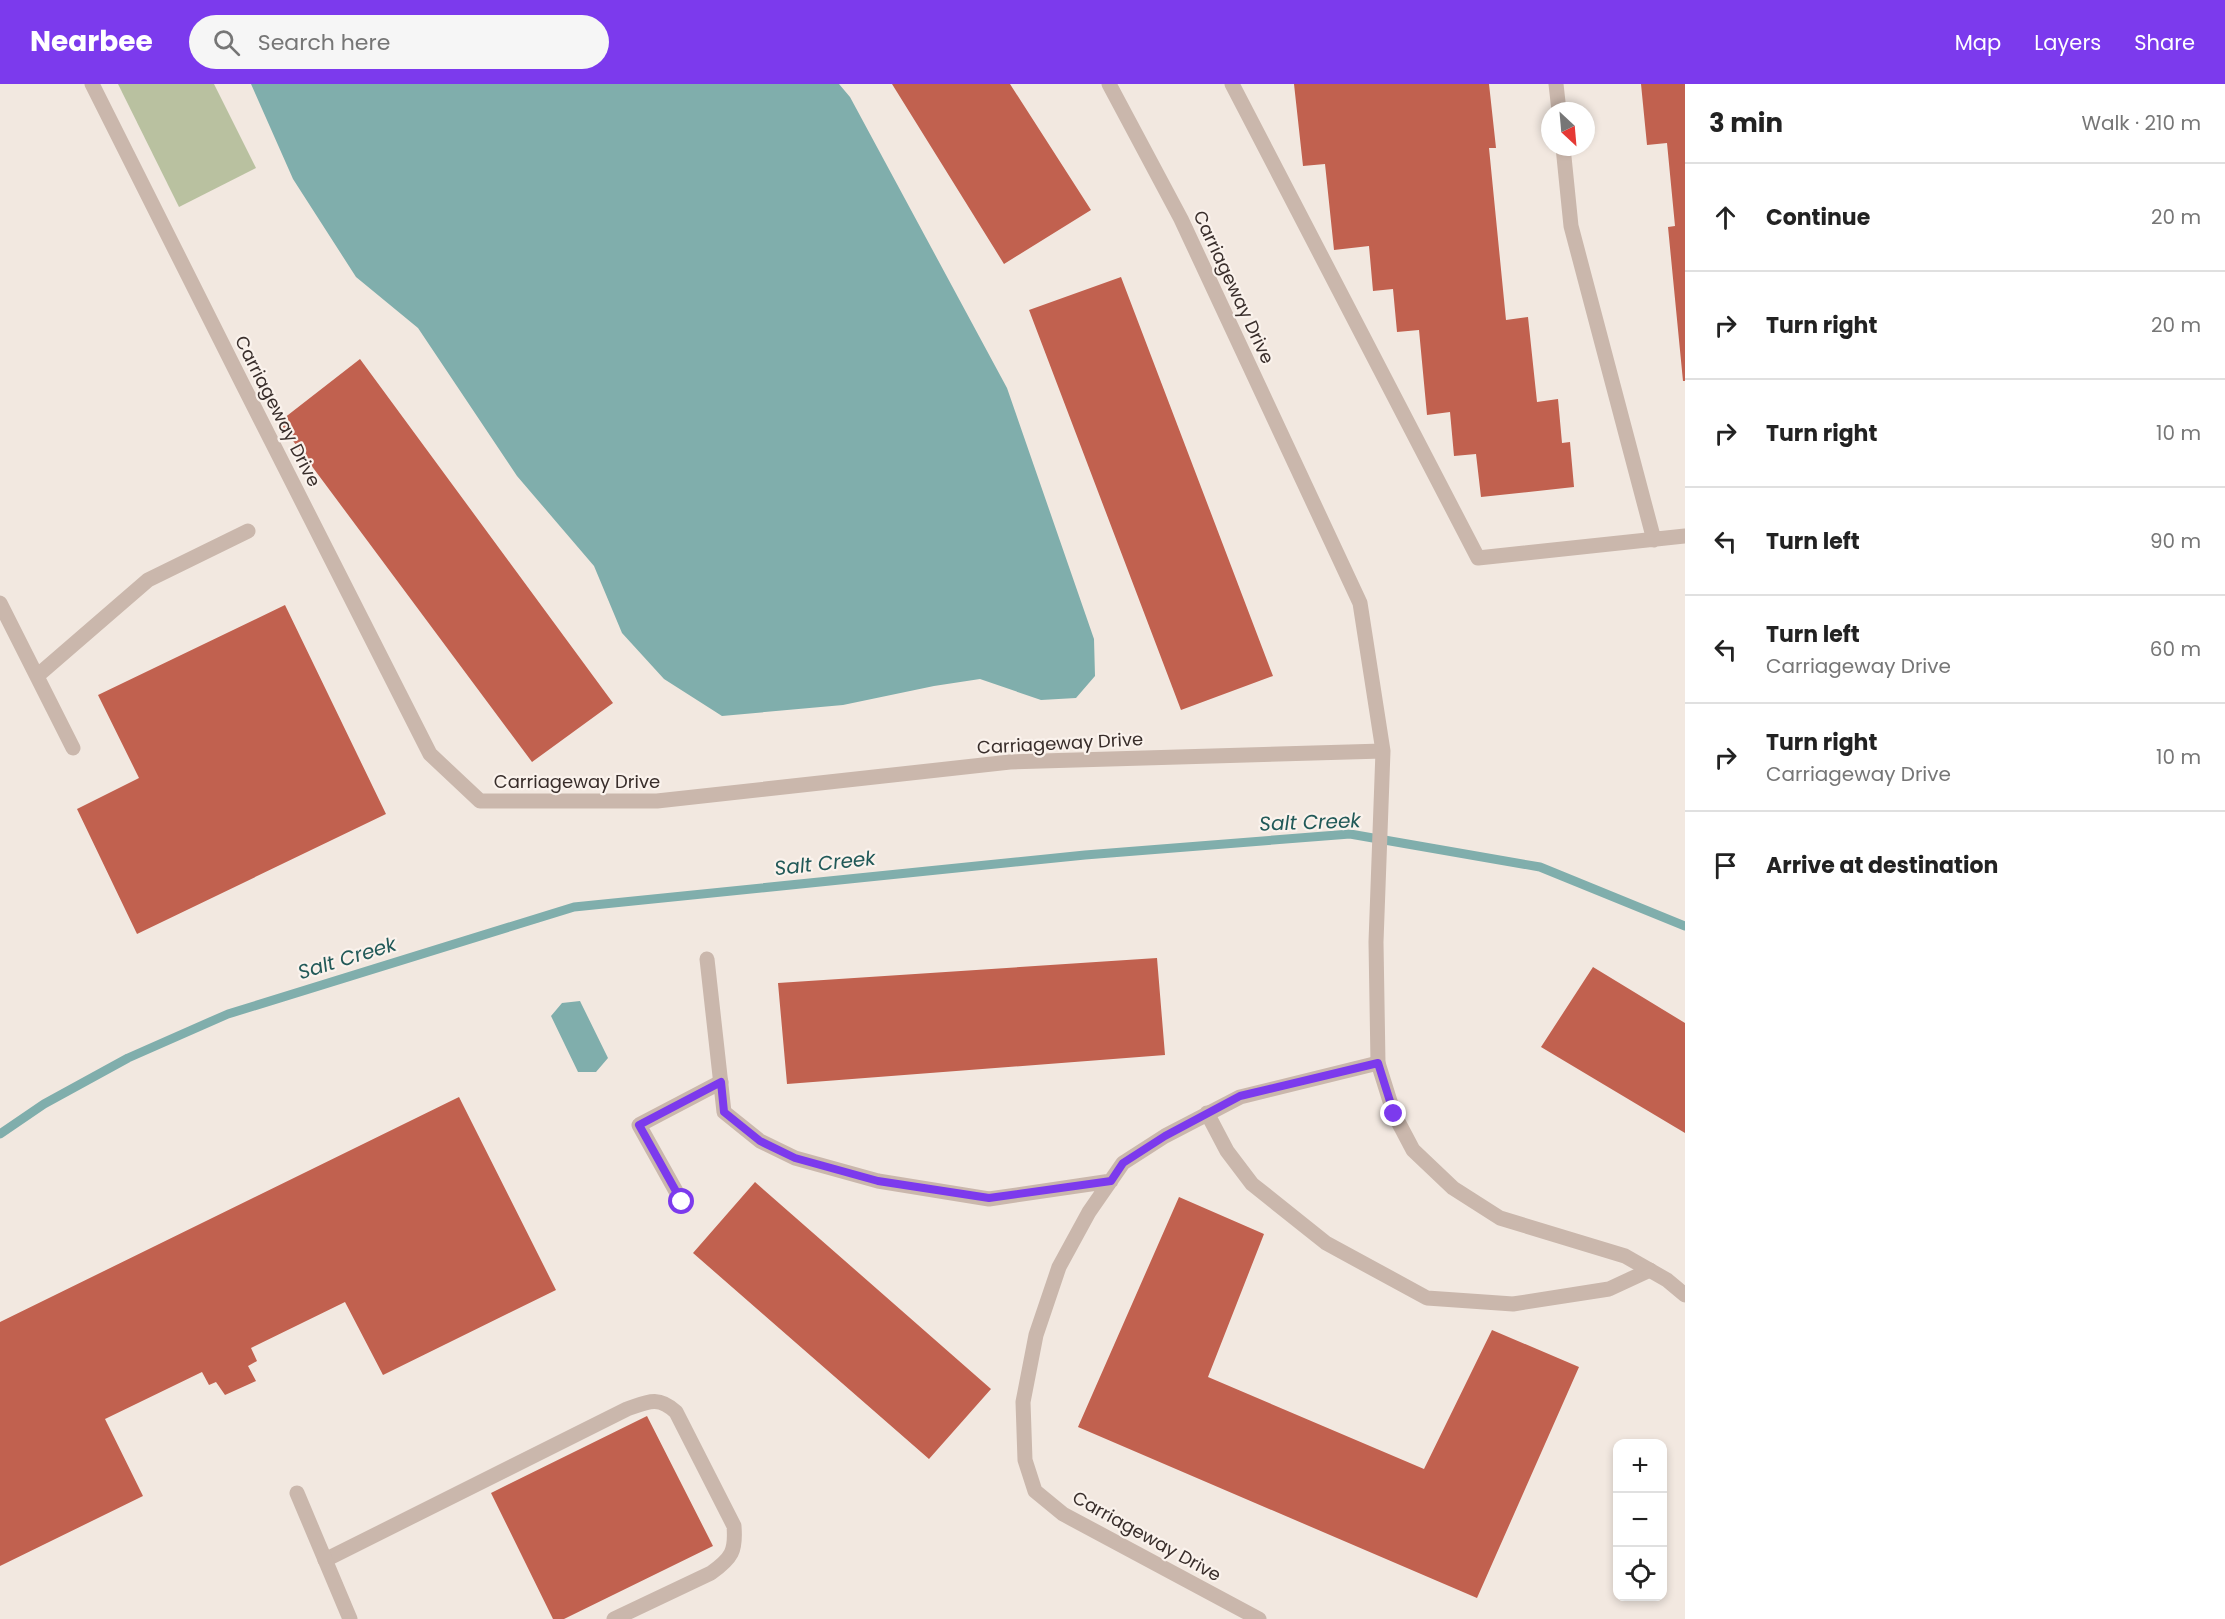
<!DOCTYPE html>
<meta charset="utf-8">
<style>
:root{--surface:#fff;--page:#f6f6f6;--text:#222;--muted:#767676;--line:#e0e0e0;--accent:#7c3aed}
body{margin:0;font-family:Poppins,sans-serif;background:var(--page);color:var(--text)}
.controls{position:absolute;right:18px;bottom:18px;display:grid;overflow:hidden;border-radius:12px;box-shadow:0 3px 9px #0003}
.controls button{width:54px;height:54px;display:grid;place-items:center;padding:0;border:0;border-bottom:2px solid var(--line);background:var(--surface);color:var(--text);font:30px sans-serif}
.compass{position:absolute;left:1541px;top:18px;width:54px;height:54px;border-radius:50%;background:var(--surface);box-shadow:0 3px 9px #0003;rotate:154deg}
.stop{position:absolute;width:18px;height:18px;margin:-14px;border:4px solid #7c3aed;border-radius:50%;background:#fff}
.stop.end{background:#7c3aed;border-color:#fff;box-shadow:0 2px 6px #0008}
.list{margin:0;padding:0;list-style:none}
h2{display:flex;justify-content:space-between;align-items:center;height:78px;margin:0;padding:0 24px;font-size:26px}
h2 small{font-size:20px;font-weight:400;color:var(--muted)}
.list li{display:grid;grid-template-columns:39px 1fr auto;gap:18px;align-items:center;box-sizing:border-box;height:108px;padding:0 24px;border-top:2px solid var(--line)}
.list b{display:block;font-size:22px;white-space:nowrap}
.list p{margin:0;font-size:20px;white-space:nowrap;color:var(--muted)}
.list em{font-size:20px;font-style:normal;color:var(--muted)}
.icon{flex:none;width:33px;height:33px;fill:none;stroke:currentColor;stroke-width:2;stroke-linecap:round;stroke-linejoin:round}
.map{position:relative;flex:none;width:1685px;height:1535px;overflow:hidden}
header{display:flex;align-items:center;gap:36px;box-sizing:border-box;height:84px;padding:0 30px;background:var(--accent);color:#fff}
header strong{font-size:28px}
nav{display:flex;gap:33px;margin-inline-start:auto;font-size:21px}
.search{width:420px;height:54px;background:var(--page);display:flex;align-items:center;gap:15px;box-sizing:border-box;padding:0 21px;border-radius:33px;color:var(--muted);font-size:22px}
main{display:flex}
aside{flex:1;background:var(--surface)}
.map>svg:first-child{display:block}
.green{fill:#b9c1a0}
.water{fill:#80aeac}
.lines{fill:none;stroke-linecap:round;stroke-linejoin:round}
.stream{stroke:#80aeac;stroke-width:9}
.building{fill:#c1614f}
.service{stroke:#cab7ac;stroke-width:15}
.minor{stroke:#cab7ac;stroke-width:15}
.route{stroke:#7c3aed;stroke-width:8}
.labels{text-anchor:middle;dominant-baseline:central;stroke-width:4.5;stroke-linejoin:round;paint-order:stroke}
.street-label{font-size:18px;fill:#392e2b;stroke:#faf2ec}
.water-label{font-size:20px;font-style:italic;fill:#215958;stroke:#faf2ec}
</style>
<header>
<strong>Nearbee</strong>
<div class="search"><svg class="icon" aria-label="search" viewBox="0 0 24 24"><circle cx="10" cy="10" r="6"/><path d="M15 15l6 6"/></svg>Search here</div>
<nav><a>Map</a><a>Layers</a><a>Share</a></nav>
</header>
<main>
<div class="map">
<svg width="1685" height="1535" viewBox="0 0 1685 1535">
<rect width="100%" height="100%" fill="#f2e8e0"/>
<path class="green" d="M118 0H214L256 84 179 123Z"/>
<path class="water" d="M251 0H839L850 13 1007 304 1094 555 1095 592 1076 614 1041 616 980 595 934 602 843 621 722 632 664 595 622 549 594 482 517 392 418 244 356 193 293 95Z
M580 917 608 974 596 988H578L551 932 562 919Z"/>
<g class="lines">
<path class="stream" d="M0 1050 44 1020 128 974 228 930 574 823 1085 771 1350 750 1540 783 1685 842"/>
</g>
<path class="building" d="M892 0H1010L1091 126 1004 180Z
M1294 0H1489L1496 64H1489L1506 236 1528 233 1537 318 1558 315 1562 359 1570 358 1574 403 1481 413 1476 370 1454 372 1450 328 1427 331 1419 246 1397 248 1393 205 1373 207 1369 162 1334 166 1325 80 1303 82Z
M1641 0H1685V297H1683L1668 143 1675 142 1667 59 1647 61Z
M1121 193 1273 592 1181 626 1029 226Z
M360 275 613 619 532 678 279 338Z
M285 521 386 730 137 850 77 725 139 694 98 611Z
M1157 874 1165 971 787 1000 778 899Z
M1593 883 1685 939V1049L1541 963Z
M459 1013 556 1206 383 1291 345 1218 251 1264 257 1277 248 1282 256 1297 225 1311 216 1298 209 1301 202 1288 105 1335 143 1412 0 1482V1238Z
M755 1098 991 1305 929 1375 693 1169Z
M1179 1113 1264 1150 1208 1293 1424 1385 1492 1246 1579 1283 1477 1514 1078 1343Z
M647 1332 713 1462 564 1535H553L491 1409Z"/>
<g class="lines">
<path class="service" d="M1232 0 1478 474 1685 452
M1556 0 1559 27
M1563 63 1571 142 1654 456
M0 519 73 664
M37 592 148 496 248 447
M707 875 724 1028 760 1057 795 1074 878 1097 989 1115 1111 1097
M1207 1029 1227 1067 1252 1100 1326 1159 1427 1214 1513 1220 1609 1205 1650 1186
M325 1476 627 1325C647 1318 658 1311 676 1328L734 1442C736 1467 732 1474 711 1489L614 1535
M1259 1535 1063 1430 1035 1407 1025 1376 1023 1318 1036 1251 1059 1183 1089 1128 1123 1079 1165 1052 1240 1013 1378 979"/>
<path class="minor" d="M92 0 243 301 430 670 480 717H657L1010 678 1383 667 1360 519 1181 135 1109 0
M1383 667 1376 858 1378 979 1394 1030 1413 1066 1453 1104 1500 1134 1625 1172 1667 1196 1685 1211
M682 1118 639 1041 721 998
M297 1409 350 1535"/>
</g>
<g class="lines">
<path class="route" d="M682 1118 639 1041 721 998 724 1028 760 1057 795 1074 878 1097 989 1114 1111 1097 1123 1079 1165 1052 1240 1012 1378 979 1394 1030"/>
</g>
<g class="labels">
<g class="street-label">
<text transform="translate(1234 203) rotate(65)">Carriageway Drive</text>
<text transform="translate(278 327) rotate(63)">Carriageway Drive</text>
<text transform="translate(1060 659) rotate(-3)">Carriageway Drive</text>
<text x="577" y="697">Carriageway Drive</text>
<text transform="translate(1147 1452) rotate(29)">Carriageway Drive</text>
</g>
<g class="water-label">
<text transform="translate(1310 738) rotate(-2)">Salt Creek</text>
<text transform="translate(825 779) rotate(-6)">Salt Creek</text>
<text transform="translate(347 874) rotate(-17)">Salt Creek</text>
</g>
</g>
</svg>
<div class="controls">
<button>+</button>
<button>−</button>
<button><svg class="icon" aria-label="locate" viewBox="0 0 24 24"><circle cx="12" cy="12" r="6"/><path d="M12 2v4M12 18v4M2 12h4M18 12h4"/></svg></button>
</div>
<svg class="compass" viewBox="-18 -18 36 36"><path d="M0-13l5 13h-10z" fill="#e53935"/><path d="M0 13l5-13h-10z" fill="#767676"/></svg>
<div class="stop" style="left:682px;top:1118px"></div>
<div class="stop end" style="left:1394px;top:1030px"></div>
</div>
<aside>
<h2>3 min<small>Walk · 210 m</small></h2>
<ul class="list">
<li><svg class="icon" aria-label="ahead" viewBox="0 0 24 24"><path d="M12 20V5M6 11l6-6 6 6"/></svg><div><b>Continue</b></div><em>20 m</em></li>
<li><svg class="icon" aria-label="right" viewBox="0 0 24 24"><path d="M7 20v-9h11M14 6l5 5-5 5"/></svg><div><b>Turn right</b></div><em>20 m</em></li>
<li><svg class="icon" aria-label="right" viewBox="0 0 24 24"><path d="M7 20v-9h11M14 6l5 5-5 5"/></svg><div><b>Turn right</b></div><em>10 m</em></li>
<li><svg class="icon" aria-label="left" viewBox="0 0 24 24"><path d="M17 20v-9H6M10 6l-5 5 5 5"/></svg><div><b>Turn left</b></div><em>90 m</em></li>
<li><svg class="icon" aria-label="left" viewBox="0 0 24 24"><path d="M17 20v-9H6M10 6l-5 5 5 5"/></svg><div><b>Turn left</b><p>Carriageway Drive</p></div><em>60 m</em></li>
<li><svg class="icon" aria-label="right" viewBox="0 0 24 24"><path d="M7 20v-9h11M14 6l5 5-5 5"/></svg><div><b>Turn right</b><p>Carriageway Drive</p></div><em>10 m</em></li>
<li><svg class="icon" aria-label="arrive" viewBox="0 0 24 24"><path d="M6 21V4h12l-3 4 3 4H6"/></svg><div><b>Arrive at destination</b></div></li>
</ul>
</aside>
</main>
